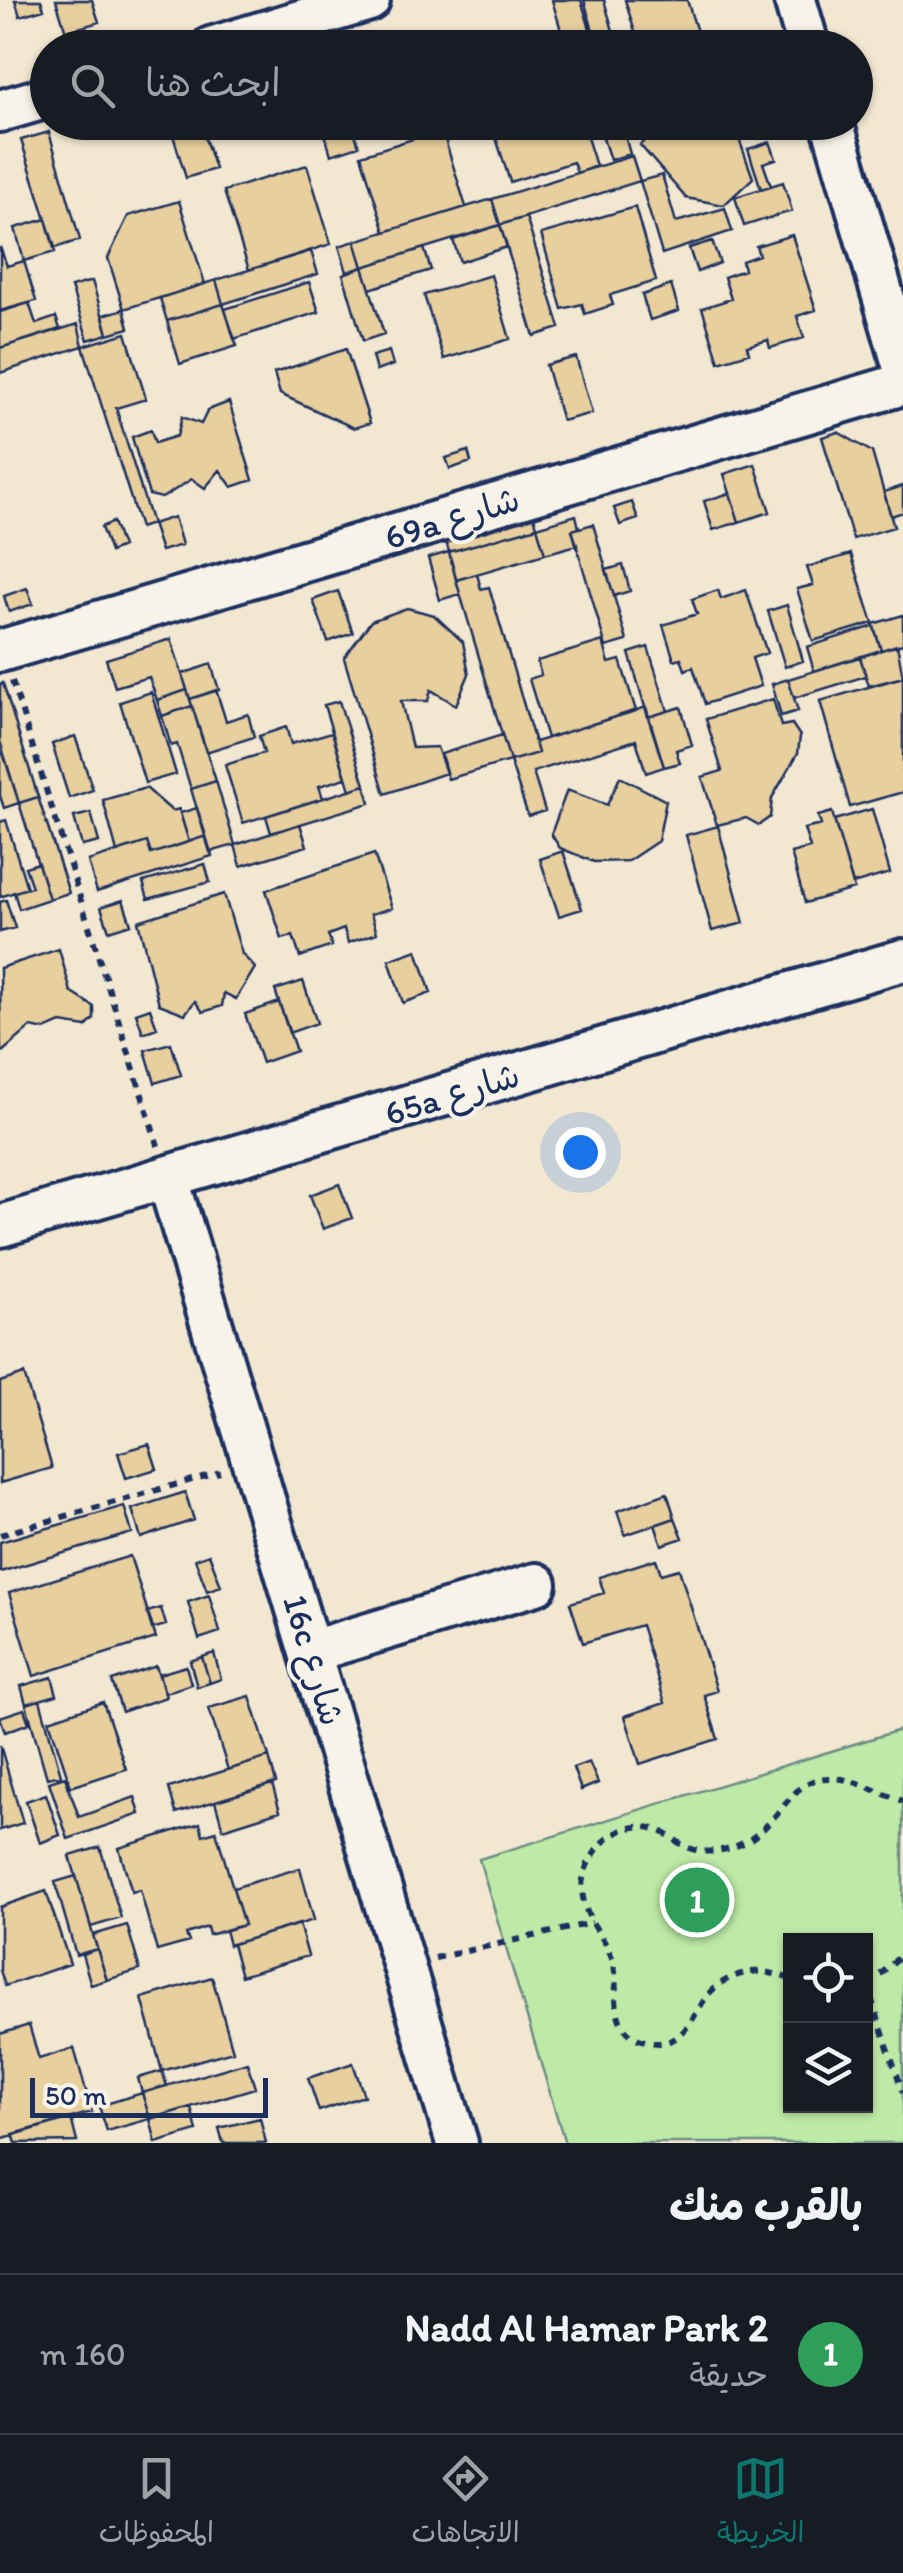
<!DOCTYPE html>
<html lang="ar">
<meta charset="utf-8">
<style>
:root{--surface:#171b24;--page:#20242c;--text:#f1f3f6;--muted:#9ea1a6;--line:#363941;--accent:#0f766e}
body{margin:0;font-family:Itim,"Playpen Sans Arabic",sans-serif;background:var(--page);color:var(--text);direction:rtl}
.controls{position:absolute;right:30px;bottom:30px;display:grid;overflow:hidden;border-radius:0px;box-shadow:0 2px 8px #0004}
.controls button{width:90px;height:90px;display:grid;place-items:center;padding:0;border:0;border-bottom:2px solid var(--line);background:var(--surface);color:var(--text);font:50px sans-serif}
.scale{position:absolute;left:30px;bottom:25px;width:238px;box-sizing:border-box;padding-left:10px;border:5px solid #1b2f5e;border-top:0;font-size:28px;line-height:35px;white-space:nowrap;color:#1b2f5e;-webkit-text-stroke:8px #f7f3e8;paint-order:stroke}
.you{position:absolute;left:580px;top:1152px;width:35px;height:35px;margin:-25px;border:8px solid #fff;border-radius:50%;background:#1a73e8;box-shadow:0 0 0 15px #1a73e833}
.badge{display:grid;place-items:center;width:65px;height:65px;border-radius:50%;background:var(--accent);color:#fff;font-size:32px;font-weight:700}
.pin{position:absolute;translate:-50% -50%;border:5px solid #fff;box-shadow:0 2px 10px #0006}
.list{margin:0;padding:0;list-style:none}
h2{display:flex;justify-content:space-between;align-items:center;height:130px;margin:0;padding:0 40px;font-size:42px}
h2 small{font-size:32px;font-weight:400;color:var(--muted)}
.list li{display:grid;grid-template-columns:65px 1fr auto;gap:30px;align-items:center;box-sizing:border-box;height:160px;padding:0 40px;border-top:2px solid var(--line)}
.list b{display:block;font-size:38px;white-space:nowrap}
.list p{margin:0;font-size:32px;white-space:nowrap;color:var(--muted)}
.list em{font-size:32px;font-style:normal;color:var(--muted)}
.icon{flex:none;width:55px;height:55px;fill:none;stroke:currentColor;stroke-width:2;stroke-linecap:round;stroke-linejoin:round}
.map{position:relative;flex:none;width:903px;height:2143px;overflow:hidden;direction:ltr}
.search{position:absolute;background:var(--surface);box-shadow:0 2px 8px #0004;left:30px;right:30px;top:30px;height:110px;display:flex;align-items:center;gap:25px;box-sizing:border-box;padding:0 35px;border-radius:55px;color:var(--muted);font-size:38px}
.sheet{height:290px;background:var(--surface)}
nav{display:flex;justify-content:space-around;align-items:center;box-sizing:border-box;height:140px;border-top:2px solid var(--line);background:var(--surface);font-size:28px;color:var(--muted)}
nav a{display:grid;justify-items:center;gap:5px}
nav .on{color:var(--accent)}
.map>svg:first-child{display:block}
.green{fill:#beeaa7;stroke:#6c8c82;stroke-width:2.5;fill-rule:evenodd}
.building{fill:#e8cf9e;stroke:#1b2f5e;stroke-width:2.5}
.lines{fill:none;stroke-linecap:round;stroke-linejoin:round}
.minor-casing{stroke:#1b2f5e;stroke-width:48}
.path{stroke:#1b2f5e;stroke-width:6;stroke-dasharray:8 8;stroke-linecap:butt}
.minor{stroke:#f7f3e8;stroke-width:40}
.labels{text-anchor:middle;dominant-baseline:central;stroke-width:8;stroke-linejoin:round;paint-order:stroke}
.street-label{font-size:35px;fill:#1b2f5e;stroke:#f7f3e8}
</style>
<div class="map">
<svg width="903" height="2143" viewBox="0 0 903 2143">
<rect width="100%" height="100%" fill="#f2e8d2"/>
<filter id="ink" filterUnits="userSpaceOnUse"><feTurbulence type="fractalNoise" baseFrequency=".01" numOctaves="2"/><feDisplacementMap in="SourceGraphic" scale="20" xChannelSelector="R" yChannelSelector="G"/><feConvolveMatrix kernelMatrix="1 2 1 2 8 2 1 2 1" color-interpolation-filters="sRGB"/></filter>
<g filter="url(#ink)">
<path class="green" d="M903 1729V2143H565L479 1859ZM790 1940H866V2106H790Z"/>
<path class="building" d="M15 0H41L44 9 20 16Z
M56 0H92L99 22 66 32Z
M552 0H581L593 39 566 47Z
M584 0H604L618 48H598Z
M625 0H687L702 48H640Z
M432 29 438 48H389L388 44Z
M169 122H200L201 126 173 135Z
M321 122H351L359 146 331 155Z
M491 122H603L604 127 586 134 596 166 577 173 573 162 510 182Z
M621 122 630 154 610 160 600 129Z
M663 122H733L753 178 724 205 686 198 640 145Z
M201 126 215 169 186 178 173 135Z
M442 130 466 207 385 232 361 155Z
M49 132 80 240 55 248 21 140Z
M770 142 776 159 763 163 771 186 761 189 748 149Z
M632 156 640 181 500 225 492 199Z
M307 165 331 244 249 270 224 191Z
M662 175 676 222 725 208 732 231 662 254 640 181Z
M783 182 792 211 744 226 735 197Z
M492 199 500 225 363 267 355 241Z
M179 201 205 284 124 309 108 258 128 216Z
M635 207 656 281 610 295 613 305 585 314 582 304 562 309 541 234Z
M526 217 560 328 534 336 500 225Z
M46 219 55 252 24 261 15 228Z
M500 225 507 247 460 262 453 240Z
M792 235 816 310 797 316 804 338 770 348 768 340 747 346 749 353 719 362 702 308 731 299 724 277 744 270 742 261 759 255 756 246Z
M355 241 363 267 347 272 339 246Z
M712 241 720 263 697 272 689 248Z
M0 247 7 266 24 261 36 301 0 311Z
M424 248 431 270 370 289 363 267Z
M311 251 318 274 223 304 216 280Z
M363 267 384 334 363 341 343 274Z
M491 275 510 339 444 359 424 295Z
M216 280 223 304 167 321 160 298Z
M92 281 108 334 88 340 71 287Z
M309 282 319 312 234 339 225 309Z
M671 285 679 311 650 320 642 295Z
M29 303 36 324 56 317 60 329 0 348V312Z
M223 304 237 346 180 364 167 321Z
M124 309 129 328 108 334 103 315Z
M78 324 83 346 0 373V348Z
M126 333 146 399 116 408 152 524 140 528 83 346Z
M346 349 370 423 354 428 280 394 274 373Z
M389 351 393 365 376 371 372 356Z
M576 357 592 413 562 421 546 365Z
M229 402 253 480 232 487 220 470 205 488 192 479 162 498 149 495 132 437 151 430 155 443 177 436 182 417 201 424 208 410Z
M838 432 872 452 894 527 853 539 822 437Z
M468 451 471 462 450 469 446 458Z
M755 464 770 512 739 522 724 474Z
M903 486V512L891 516 884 492Z
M730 493 739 522 713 530 704 501Z
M632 502 638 519 620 525 614 508Z
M531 505 537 527 449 552 443 531Z
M576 515 579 528 572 530 577 545 545 554 537 527Z
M174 517 182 545 161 551 152 524Z
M113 522 122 547 110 552 101 527Z
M593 524 627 641 606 647 572 530Z
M537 527 545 554 456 580 449 552Z
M449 552 460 594 440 600 428 558Z
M851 554 873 623 813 641 797 589 813 585 807 567Z
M623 565 630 591 614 596 606 570Z
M477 574 481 589 489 587 538 753 510 761 456 580Z
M27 588 33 604 9 612 4 596Z
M718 590 721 599 746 590 767 653 752 658 761 686 705 704 693 667 685 670 681 658 674 660 663 625 697 614 692 599Z
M338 591 353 633 328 642 313 600Z
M787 605 803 661 785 667 768 611Z
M407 608 434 615 463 642 469 674 456 705 431 690 428 701H401L412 748 437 747 446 773 385 794 344 658 371 621Z
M903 615V644L881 650 873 624Z
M874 626 881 650 814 671 807 647Z
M171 639 187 690 157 700 149 677 115 687 106 659Z
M603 641 609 663 620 660 636 711 547 738 529 679 541 675 537 661Z
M897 645 903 677 869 686 860 657Z
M648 647 668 711 648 717 629 653Z
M860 657 866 676 794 698 788 679Z
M211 664 219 690 190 699 182 674Z
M903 677V792L850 807 820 701Z
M788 679 798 711 781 716 772 684Z
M3 683 38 797 19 803 0 741V684Z
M187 690 192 706 162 716 157 700Z
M216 690 226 721 248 714 254 737 206 752 190 699Z
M151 692 176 774 145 783 120 702Z
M773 699 781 726 792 724 800 736 798 753 772 798 770 817 759 825 746 818 717 825 702 777 722 771 706 719Z
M339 701 365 785 350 790 324 705Z
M192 706 216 781 191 789 177 744 171 746 162 716Z
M646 707 664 767 646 773 636 740 533 772 545 811 528 816 510 761 538 753 535 742Z
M681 707 692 745 676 750 680 763 664 767 648 717Z
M286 727 291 744 332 732 346 778 319 786 323 798 243 823 225 765 264 753 259 736Z
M502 735 510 761 448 779 441 754Z
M75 736 93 790 69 798 52 744Z
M3 753 19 803 4 808 0 796V754Z
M620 777 666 801 658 841 628 861 594 862 560 848 551 834 567 790 607 805Z
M216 781 235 845 210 852 191 789Z
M365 785 370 803 271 833 266 816Z
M146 788 172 811 179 809 189 842 151 854 147 842 117 852 103 800Z
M38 797 69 893 49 899 19 803Z
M197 808 206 836 189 842 180 813Z
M872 809 890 873 853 884 834 820Z
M832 812 854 889 805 903 791 853 810 848 804 829 821 825 818 816Z
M91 813 99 842 82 846 74 817Z
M6 820 27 888 0 897V822Z
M300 824 307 846 241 866 235 845Z
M718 826 744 923 712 931 686 835Z
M206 836 212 856 97 892 88 861 147 842 151 854Z
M563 851 582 909 559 916 540 859Z
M374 854 392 908 371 914 377 933 348 943 344 929 328 935 332 946 300 957 293 936 282 939 266 890Z
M38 863 49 899 19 909 14 892 32 887 25 867Z
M205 864 210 882 148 899 143 882Z
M224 894 242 954 255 968 236 999 224 993 222 1006 203 1012 195 1001 185 1014 159 1004 138 921Z
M6 900 15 928 0 932V902Z
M123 900 131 924 109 931 101 907Z
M59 949 71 992 94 1007V1019L86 1027 61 1023 45 1030 31 1027 1 1053 0 968Z
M417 950 431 993 403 1003 389 960Z
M303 981 317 1023 289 1033 275 990Z
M279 1002 296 1051 262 1063 245 1014Z
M150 1008 157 1028 143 1033 136 1013Z
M171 1043 181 1075 155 1083 145 1050Z
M339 1184 352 1218 323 1229 310 1195Z
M24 1374 52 1468 0 1483V1382Z
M149 1444 157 1469 126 1478 118 1453Z
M185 1492 194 1520 141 1538 132 1509Z
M667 1493 675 1518 625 1535 617 1511Z
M124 1506 132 1533 0 1572V1542Z
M675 1518 683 1538 662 1545 655 1525Z
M209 1554 221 1586 207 1591 195 1559Z
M130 1556 156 1638 34 1676 9 1593Z
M656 1559 661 1574 679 1569 717 1691 704 1695 718 1739 640 1764 625 1716 665 1703 641 1625 583 1643 570 1603 604 1593 599 1577Z
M209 1595 220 1632 199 1639 188 1602Z
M161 1608 166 1625 152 1629 147 1612Z
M214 1653 221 1679 210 1683 202 1657Z
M202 1657 210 1683 197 1687 190 1661Z
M156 1666 166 1697 122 1712 112 1681Z
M186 1666 191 1684 165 1693 159 1674Z
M52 1677 57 1695 26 1704 21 1686Z
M250 1696 269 1757 228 1770 209 1708Z
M40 1700 61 1775 47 1778 26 1704Z
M103 1702 126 1769 71 1787 49 1720Z
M24 1709 29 1723 5 1732 0 1717Z
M0 1745 23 1823 0 1830Z
M269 1757 276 1783 176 1813 169 1788Z
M589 1762 598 1783 581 1790 573 1768Z
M65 1777 79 1817 135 1797 140 1814 68 1839 49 1782Z
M272 1784 280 1811 223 1829 215 1801Z
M46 1794 60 1835 40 1843 26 1801Z
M200 1823 203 1835 216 1831 244 1925 209 1935 207 1927 186 1934 189 1942 157 1951 140 1890 132 1892 119 1848Z
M100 1847 121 1918 91 1927 70 1856Z
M300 1868 314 1920 229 1945 225 1930 244 1925 233 1888Z
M76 1876 97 1949 76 1955 55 1882Z
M46 1891 70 1964 5 1986 0 1970V1907Z
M299 1924 308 1956 241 1976 232 1944Z
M127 1925 140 1970 107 1980 93 1935Z
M97 1949 107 1980 91 1985 82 1954Z
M212 1977 233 2051 162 2071 142 1998Z
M29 2025 39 2059 74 2048 92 2112 0 2139V2034Z
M247 2062 255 2088 150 2119 142 2093Z
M353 2063 364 2096 319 2111 308 2078Z
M162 2071 167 2086 142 2093 138 2078Z
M142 2093 150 2119 107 2131 99 2106Z
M191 2107 197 2131 156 2143 150 2119Z
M71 2118 77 2142 16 2143 13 2134Z
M260 2118 266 2143H223L219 2128Z"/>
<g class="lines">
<defs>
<path id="minor" d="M795 0 809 48
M211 48 369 0
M0 111 48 97
M832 122 903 364
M0 651 903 384
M168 1179 457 2143
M0 1226 903 960
M312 1651 536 1584"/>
</defs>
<use href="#minor" class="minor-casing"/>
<path class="path" d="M12 681 158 1146
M0 1535 220 1472
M435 1958 592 1923
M790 1979C781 1976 771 1972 761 1972 743 1970 718 1981 707 1996 690 2020 681 2055 639 2039 608 2026 619 1991 614 1965 609 1940 586 1923 583 1897 580 1881 585 1867 594 1854 609 1830 640 1818 666 1834 675 1839 681 1846 692 1849 706 1854 722 1851 736 1846 780 1831 787 1776 831 1778 855 1778 880 1794 903 1801
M866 1982 882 1973 903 1953
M866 1983 903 2092"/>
<use href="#minor" class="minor"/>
</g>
</g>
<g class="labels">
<g class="street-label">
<text transform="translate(452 518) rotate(-17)">69a شارع</text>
<text transform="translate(452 1094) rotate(-17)">65a شارع</text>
<text transform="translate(314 1660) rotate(73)">16c شارع</text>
</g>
</g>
</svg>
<div class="controls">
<button><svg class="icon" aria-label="locate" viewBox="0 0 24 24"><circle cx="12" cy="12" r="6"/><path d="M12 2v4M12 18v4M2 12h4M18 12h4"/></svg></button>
<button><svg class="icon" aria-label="layers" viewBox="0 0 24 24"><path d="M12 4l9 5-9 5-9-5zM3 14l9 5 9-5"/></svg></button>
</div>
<div class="scale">50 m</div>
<div class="you"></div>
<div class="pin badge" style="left:697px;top:1900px;background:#2e9e5b">1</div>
<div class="search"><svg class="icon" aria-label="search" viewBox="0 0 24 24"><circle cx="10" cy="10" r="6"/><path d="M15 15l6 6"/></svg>ابحث هنا</div>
</div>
<section class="sheet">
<h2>بالقرب منك<small></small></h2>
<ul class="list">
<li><span class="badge" style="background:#2e9e5b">1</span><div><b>Nadd Al Hamar Park 2</b><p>حديقة</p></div><em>160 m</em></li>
</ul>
</section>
<nav>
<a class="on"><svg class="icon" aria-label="map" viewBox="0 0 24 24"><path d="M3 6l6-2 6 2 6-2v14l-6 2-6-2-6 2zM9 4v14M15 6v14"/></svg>الخريطة</a>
<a><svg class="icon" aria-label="directions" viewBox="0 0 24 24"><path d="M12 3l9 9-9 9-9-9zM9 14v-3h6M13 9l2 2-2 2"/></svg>الاتجاهات</a>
<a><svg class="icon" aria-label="saved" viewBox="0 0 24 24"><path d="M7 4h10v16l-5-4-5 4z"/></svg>المحفوظات</a>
</nav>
